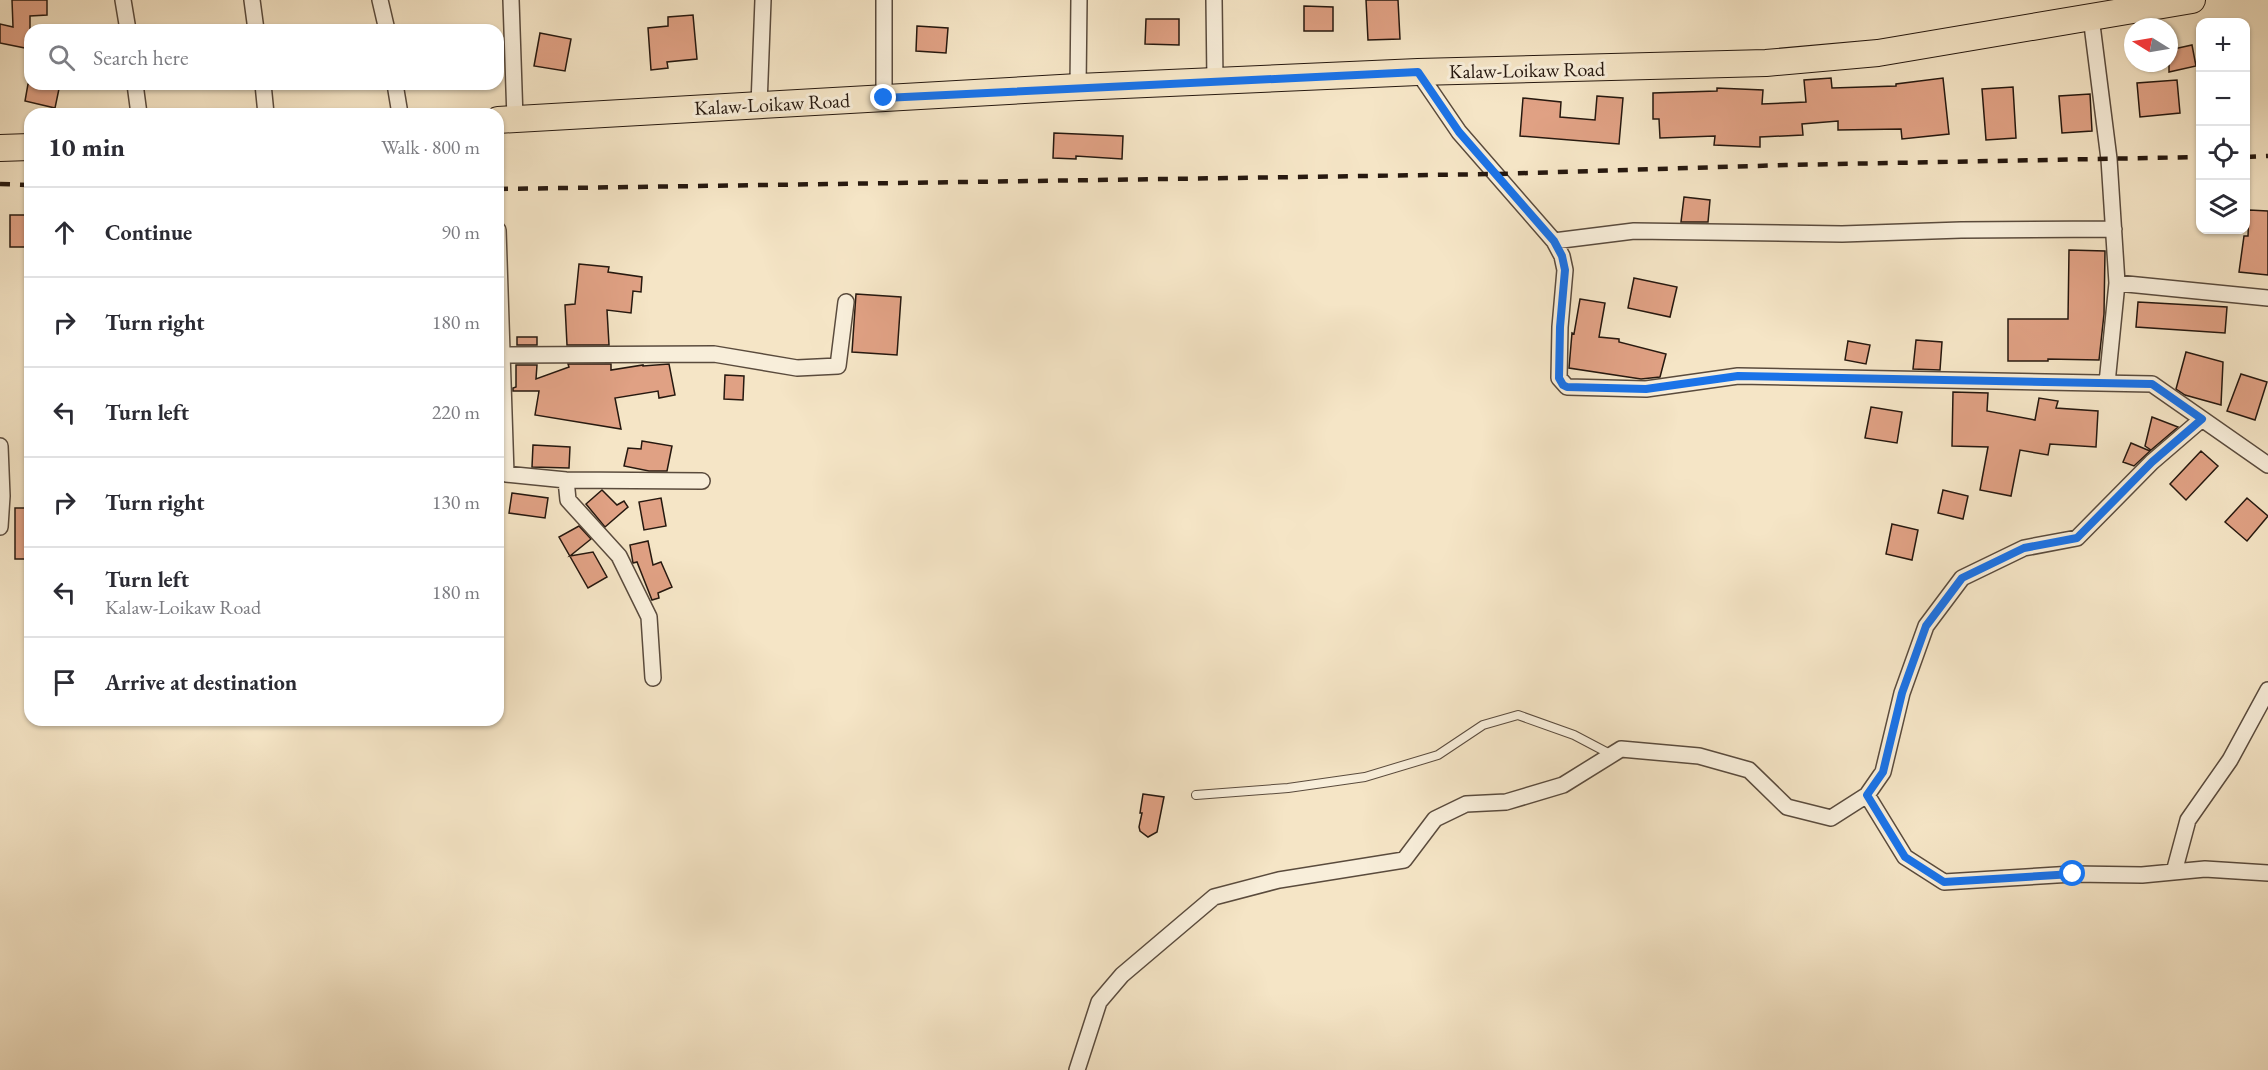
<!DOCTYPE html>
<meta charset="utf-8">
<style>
:root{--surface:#fff;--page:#f7f7f7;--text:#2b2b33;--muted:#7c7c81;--line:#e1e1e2}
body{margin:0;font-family:"EB Garamond",serif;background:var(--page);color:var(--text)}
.controls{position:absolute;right:18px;top:18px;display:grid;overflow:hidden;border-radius:12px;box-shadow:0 2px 4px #0004}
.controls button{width:54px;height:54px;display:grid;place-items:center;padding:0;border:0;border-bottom:2px solid var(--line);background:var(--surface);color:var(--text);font:30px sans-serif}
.compass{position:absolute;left:2124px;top:18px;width:54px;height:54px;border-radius:50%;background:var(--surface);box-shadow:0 2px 4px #0004;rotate:281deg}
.stop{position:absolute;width:18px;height:18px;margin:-14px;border:4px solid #1a73e8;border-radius:50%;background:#fff}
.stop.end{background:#1a73e8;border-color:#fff;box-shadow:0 2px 6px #0008}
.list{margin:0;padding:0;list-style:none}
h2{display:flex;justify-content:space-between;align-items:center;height:78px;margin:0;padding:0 24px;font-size:26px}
h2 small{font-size:20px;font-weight:400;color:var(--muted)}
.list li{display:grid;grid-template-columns:39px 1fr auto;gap:18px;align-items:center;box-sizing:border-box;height:90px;padding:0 24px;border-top:2px solid var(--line)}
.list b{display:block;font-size:22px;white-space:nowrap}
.list p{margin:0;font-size:20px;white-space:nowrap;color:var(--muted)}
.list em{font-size:20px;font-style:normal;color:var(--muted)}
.icon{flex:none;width:33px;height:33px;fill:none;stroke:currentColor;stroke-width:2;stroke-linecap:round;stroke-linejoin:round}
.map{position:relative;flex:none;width:2268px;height:1070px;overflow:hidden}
.search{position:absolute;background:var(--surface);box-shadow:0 2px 4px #0004;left:24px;top:24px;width:480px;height:66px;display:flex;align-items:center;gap:15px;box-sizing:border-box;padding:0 21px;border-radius:18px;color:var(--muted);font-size:22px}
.panel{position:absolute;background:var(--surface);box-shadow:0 2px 4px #0004;left:24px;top:108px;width:480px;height:618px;border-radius:18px}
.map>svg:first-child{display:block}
.building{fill:#e0a184;stroke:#26180f;stroke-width:1.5}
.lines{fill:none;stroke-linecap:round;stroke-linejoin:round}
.service-casing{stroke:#5a4b3d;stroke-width:10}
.minor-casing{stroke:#5a4b3d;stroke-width:18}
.primary-casing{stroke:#26180f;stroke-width:28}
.service{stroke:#f8eeda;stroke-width:8}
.minor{stroke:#f8eeda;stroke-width:15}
.primary{stroke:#f5e5c6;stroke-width:26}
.rail{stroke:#26180f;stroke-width:4.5;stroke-dasharray:10 10;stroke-linecap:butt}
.route{stroke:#1a73e8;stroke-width:8}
.labels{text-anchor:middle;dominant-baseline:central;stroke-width:6;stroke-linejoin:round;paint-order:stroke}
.street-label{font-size:20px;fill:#26180f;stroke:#f8eeda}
</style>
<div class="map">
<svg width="2268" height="1070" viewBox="0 0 2268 1070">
<rect width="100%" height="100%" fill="#f5e5c6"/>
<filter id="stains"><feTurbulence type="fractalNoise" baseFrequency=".00333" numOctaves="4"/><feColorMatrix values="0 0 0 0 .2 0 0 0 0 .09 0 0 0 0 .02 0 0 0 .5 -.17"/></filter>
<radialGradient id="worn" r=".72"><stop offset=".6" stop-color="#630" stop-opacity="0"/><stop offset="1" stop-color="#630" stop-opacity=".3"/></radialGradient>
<path class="building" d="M12 0H47V15L30 16V49L0 43V24L13 27Z
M1366 0H1398L1400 39 1368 40Z
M1304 6 1333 7V31H1304Z
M693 15 697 59 667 62 668 68 651 70 648 28 668 26V17Z
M1146 19H1179V45L1145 44Z
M917 26 948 28 946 53 916 51Z
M540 33 571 39 565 71 534 66Z
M2192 45 2196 66 2169 72V50Z
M1831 78 1832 88 1896 86V84L1943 78 1949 134 1902 139 1901 129 1838 130V121L1802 124 1803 135 1760 137V147L1714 145 1715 136 1660 138 1659 119H1653V93L1717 91V88L1763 90 1762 104 1806 102 1804 80Z
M2177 80 2180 113 2140 117 2137 83Z
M28 84H60L55 108 25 101Z
M2013 87 2016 138 1986 140 1982 89Z
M2090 94 2092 131 2062 133 2059 96Z
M1597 96 1623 98 1619 144 1520 136 1523 98 1561 102 1560 117 1595 120Z
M1054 133 1123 136 1122 159 1076 156V159L1053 158Z
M1684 197 1710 200 1708 222H1681Z
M2249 210 2268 211V275L2239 272 2244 236H2248Z
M10 215H30V247H10Z
M2069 250 2105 251 2104 314 2099 360 2048 359V361H2008V319H2068Z
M579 264 609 267 608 272 642 277 641 292 633 291 631 313 607 310 609 345H567L565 305 575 304Z
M1634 278 1677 287 1670 317 1628 308Z
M856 294 901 297 897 355 852 352Z
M1580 299 1605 303 1599 337 1619 339V342L1666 354 1660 377 1641 379 1569 368 1572 333 1574 334Z
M2138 302 2227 307 2225 333 2136 327Z
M517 337H537V345H517Z
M1916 340 1942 342 1940 370 1913 369Z
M1848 341 1870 345 1866 364 1845 360Z
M2186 352 2223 362 2221 405 2185 395 2176 389Z
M568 364H611V370L643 365V366L669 364 675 395 659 398 658 391 615 398 621 429 535 415 539 391H513V388L516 387V365H537L536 379 569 367Z
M2241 374 2267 382 2255 420 2227 411Z
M725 375 744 376 743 400 724 399Z
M1953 392 1988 393 1987 411 2035 420 2039 398 2058 401 2056 408 2098 411 2096 447 2050 444 2048 455 2020 450 2011 496 1980 490 1988 447 1952 446Z
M1871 407 1902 412 1897 443 1865 438Z
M2152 417 2178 427 2151 450 2145 446Z
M642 441 672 446 667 471H649L624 466 628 448 641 449Z
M2131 443 2150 451 2134 466 2123 462Z
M533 445 570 447 569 468 532 467Z
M2201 451 2218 466 2186 500 2170 484Z
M602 490 617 505 624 501 628 507 605 527 586 504Z
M1943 490 1968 496 1963 519 1938 513Z
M512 493 548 498 545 518 509 513Z
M661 498 666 526 644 530 639 502Z
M2247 498 2268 516 2247 541 2225 522Z
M15 508H30V559H15Z
M1892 524 1918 530 1912 560 1886 554Z
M579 526 591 539 570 556 593 552 607 577 588 588 559 537Z
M648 541 653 565 661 562 672 587 658 593 659 598 652 600 637 562 633 563 630 545Z
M1143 794 1164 797 1157 832 1148 837 1140 831 1139 827 1142 813H1140Z"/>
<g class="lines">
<defs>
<path id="service" d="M1196 795 1288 788 1365 777 1438 755 1483 725 1518 715 1574 735 1612 755"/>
<path id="minor" d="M123 0 128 30
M252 0 256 30
M380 0 387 30
M511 0 515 119
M884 0V98
M1214 0 1215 81
M2091 17 2109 159 2117 283 2107 383
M1418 72 1459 132 1554 241 1562 256 1565 270 1560 327 1559 378 1567 387 1646 389 1738 376 2152 384 2268 465
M135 84 139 114
M263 84 266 114
M395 84 400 114
M1078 87 1079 0
M759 105 763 0
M498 230 506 474 566 480 702 481
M1554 241 1634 231 1842 234 1961 230 2114 229
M2117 283 2268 298
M501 355 714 354 797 368 838 366 846 302
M0 446 2 496 0 527
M566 480 568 500 619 556 649 617 653 678
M1867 795 1905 857 1944 882 2073 874 2142 875 2205 869 2268 873
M2174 872 2188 820 2230 760 2268 690
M1077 1070 1099 1002 1122 975 1214 897 1279 880 1404 860 1435 819 1466 804 1506 802 1563 785 1621 749 1699 756 1749 770 1787 807 1831 818 1867 795 1883 772 1902 693 1926 626 1962 578 2024 548 2077 538 2152 462 2202 419"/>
<path id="primary" d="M498 120 1078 87 1418 72 1766 63 1878 53 2192 0
M0 148 30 147"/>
</defs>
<use href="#service" class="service-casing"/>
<use href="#minor" class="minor-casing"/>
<use href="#primary" class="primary-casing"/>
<use href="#service" class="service"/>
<use href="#minor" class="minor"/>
<use href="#primary" class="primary"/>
<path class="rail" d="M2246 157 2268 156
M0 184 30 185
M498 189 1496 174 1786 165 2200 157"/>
</g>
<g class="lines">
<path class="route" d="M884 98 1418 72 1459 132 1554 241 1562 256 1565 270 1560 327 1559 378 1563 385 1567 387 1646 389 1738 376 2152 384 2202 419 2152 462 2077 538 2024 548 1962 578 1926 626 1902 693 1883 772 1867 795 1905 857 1944 882 2073 874"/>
</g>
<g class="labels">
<g class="street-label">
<text transform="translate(1527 70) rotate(-1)">Kalaw-Loikaw Road</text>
<text transform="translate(772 104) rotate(-3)">Kalaw-Loikaw Road</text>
</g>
</g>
<rect width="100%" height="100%" filter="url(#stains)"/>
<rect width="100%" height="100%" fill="url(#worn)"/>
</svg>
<div class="controls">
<button>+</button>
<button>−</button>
<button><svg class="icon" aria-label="locate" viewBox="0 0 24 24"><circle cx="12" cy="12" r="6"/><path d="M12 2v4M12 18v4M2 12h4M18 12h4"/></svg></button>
<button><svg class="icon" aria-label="layers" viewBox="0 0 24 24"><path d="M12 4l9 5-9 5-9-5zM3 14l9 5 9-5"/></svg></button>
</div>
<svg class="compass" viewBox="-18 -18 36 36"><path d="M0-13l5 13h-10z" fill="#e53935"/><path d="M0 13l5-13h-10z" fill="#7c7c81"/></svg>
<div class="stop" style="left:2073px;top:874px"></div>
<div class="stop end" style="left:884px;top:98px"></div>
<div class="search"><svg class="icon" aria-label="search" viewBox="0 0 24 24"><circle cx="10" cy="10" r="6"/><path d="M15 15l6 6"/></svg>Search here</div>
<section class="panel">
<h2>10 min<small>Walk · 800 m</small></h2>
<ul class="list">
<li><svg class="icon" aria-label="ahead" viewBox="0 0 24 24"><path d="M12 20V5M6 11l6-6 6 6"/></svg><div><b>Continue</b></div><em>90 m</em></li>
<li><svg class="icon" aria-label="right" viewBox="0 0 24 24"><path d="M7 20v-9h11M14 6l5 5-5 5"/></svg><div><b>Turn right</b></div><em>180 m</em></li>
<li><svg class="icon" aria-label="left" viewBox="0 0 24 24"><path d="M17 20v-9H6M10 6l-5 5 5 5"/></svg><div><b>Turn left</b></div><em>220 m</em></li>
<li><svg class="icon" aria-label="right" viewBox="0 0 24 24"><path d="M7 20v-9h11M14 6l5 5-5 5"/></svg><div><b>Turn right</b></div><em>130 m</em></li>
<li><svg class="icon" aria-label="left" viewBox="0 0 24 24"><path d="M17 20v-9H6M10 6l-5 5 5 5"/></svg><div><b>Turn left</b><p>Kalaw-Loikaw Road</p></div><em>180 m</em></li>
<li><svg class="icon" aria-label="arrive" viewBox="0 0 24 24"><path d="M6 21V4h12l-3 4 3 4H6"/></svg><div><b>Arrive at destination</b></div></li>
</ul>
</section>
</div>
